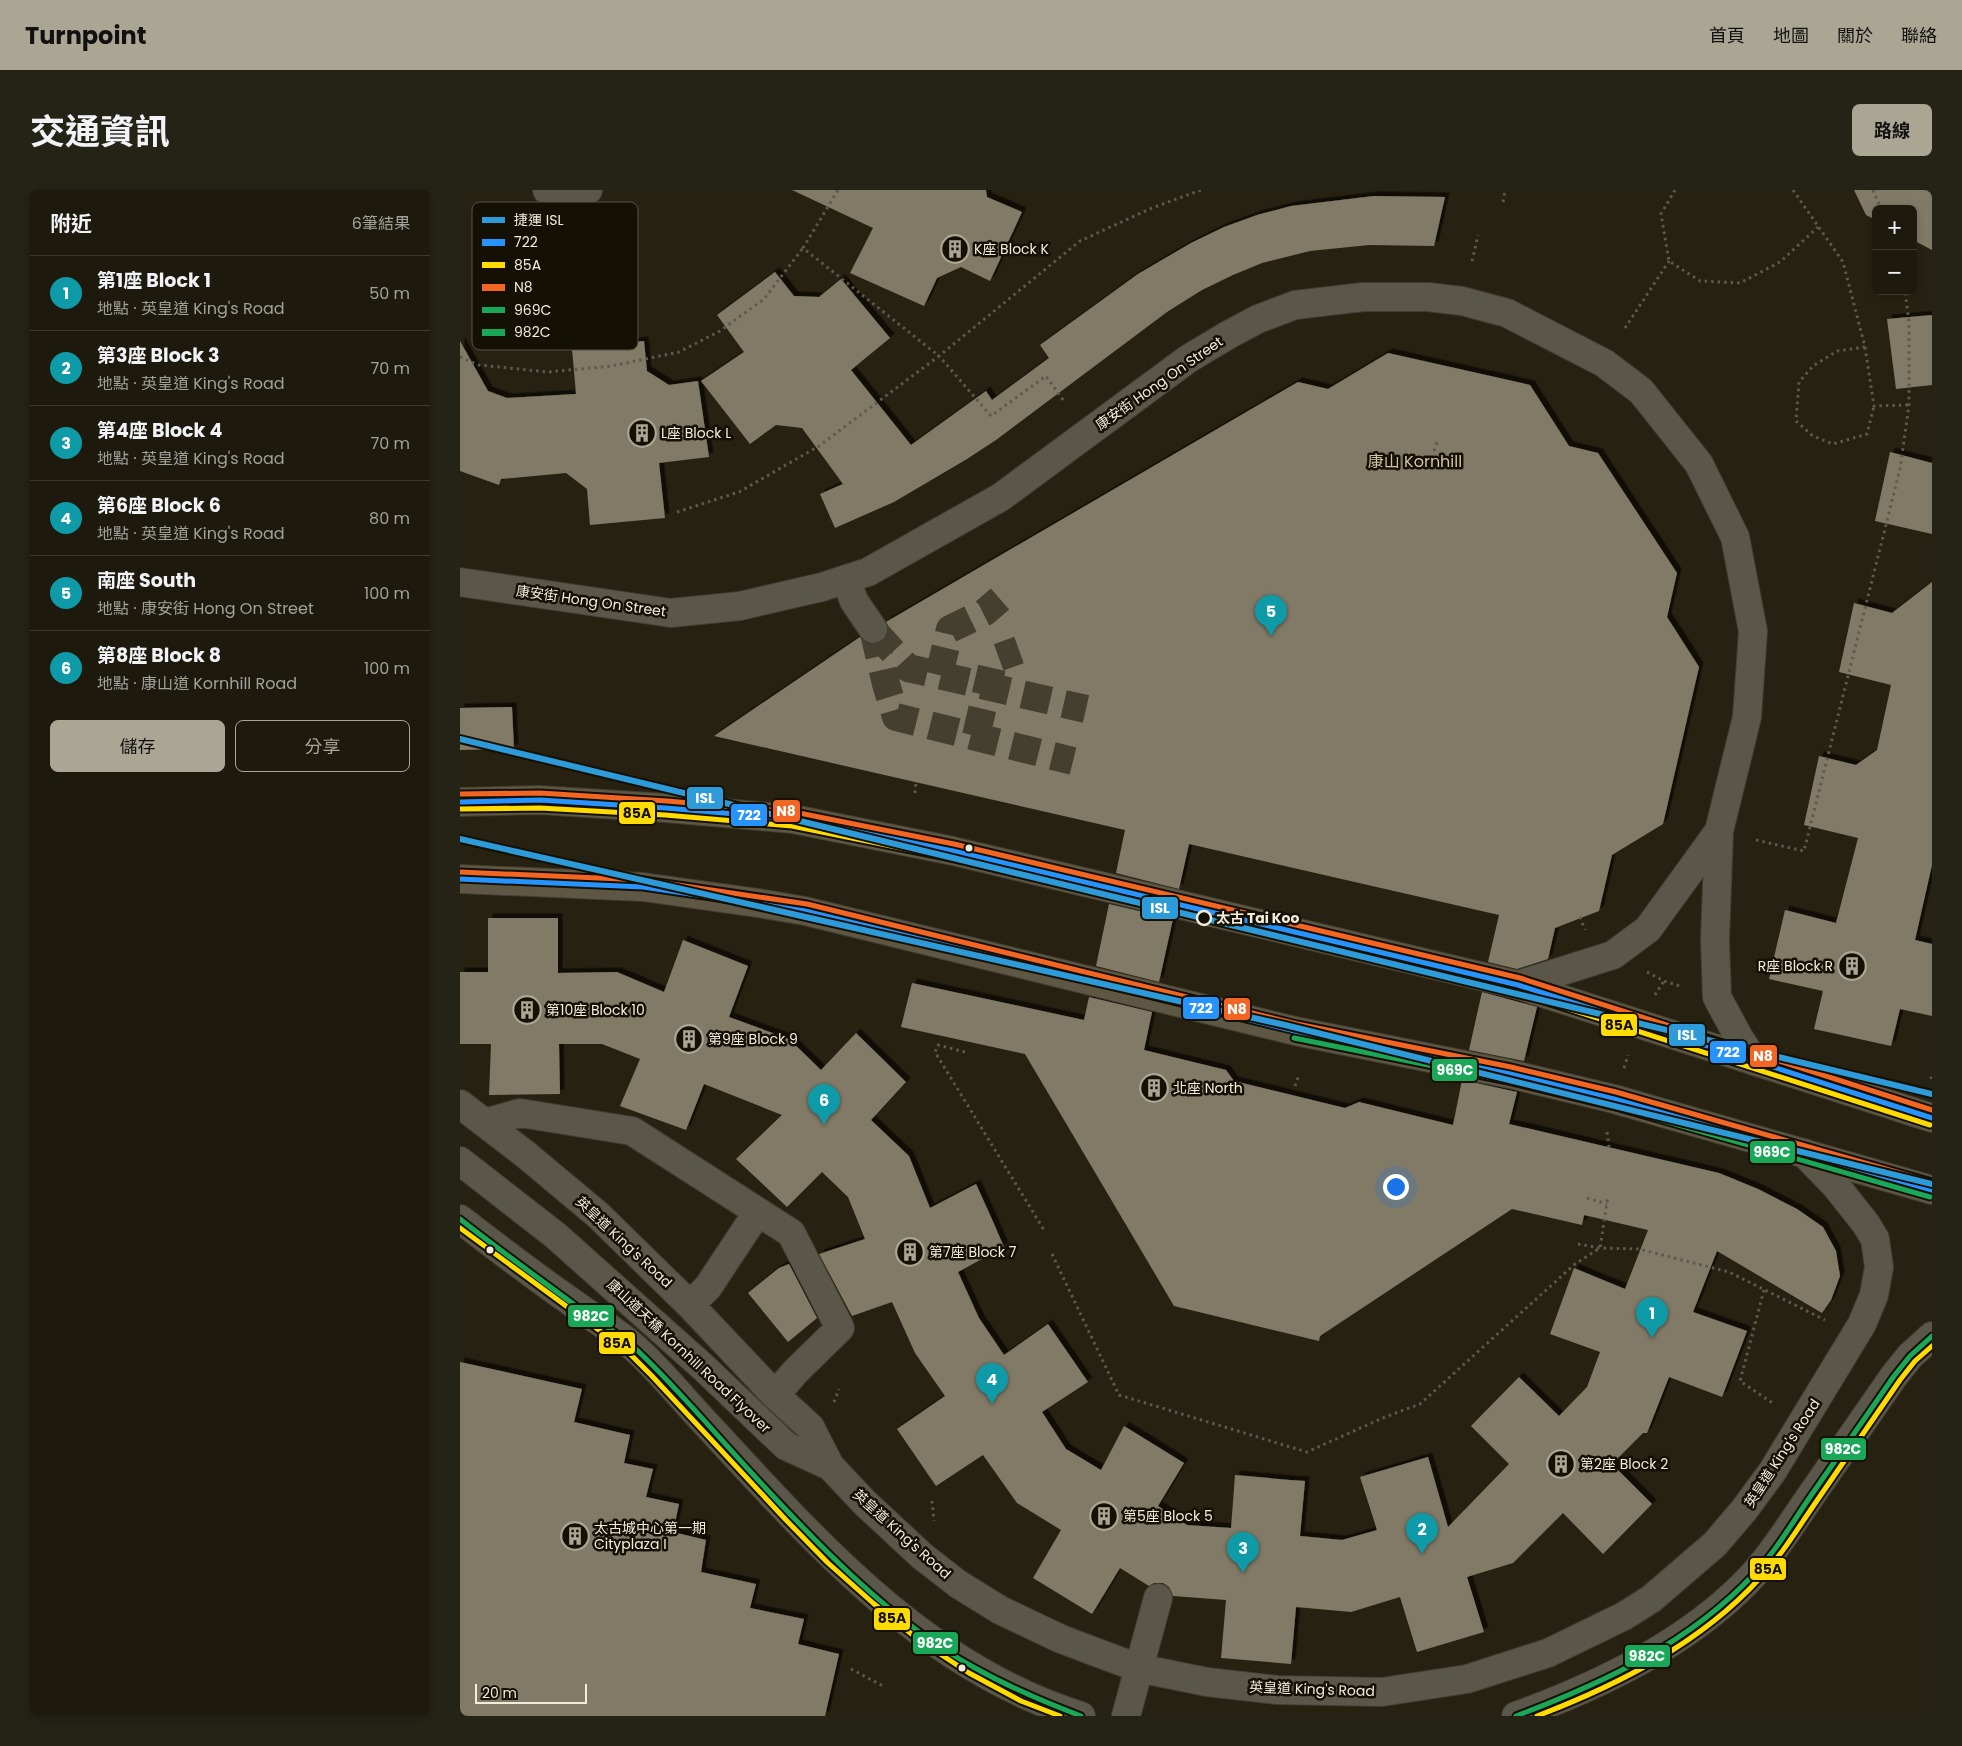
<!DOCTYPE html>
<html lang="zh-TW">
<meta charset="utf-8">
<style>
:root{--surface:#1d190d;--page:#252216;--text:#f1f3f6;--muted:#a0a09d;--line:#3b382e;--accent:#aba594}
body{margin:0;font-family:Poppins,"Noto Sans TC",sans-serif;background:var(--page);color:var(--text)}
.controls{position:absolute;right:15px;top:15px;display:grid;overflow:hidden;border-radius:8px;box-shadow:0 2px 8px #0003}
.controls button{width:45px;height:45px;display:grid;place-items:center;padding:0;border:0;border-bottom:1px solid var(--line);background:var(--surface);color:var(--text);font:25px sans-serif}
.scale{position:absolute;left:15px;bottom:12px;width:112px;box-sizing:border-box;padding-left:5px;border:2px solid #f2ecda;border-top:0;font-size:14px;line-height:18px;white-space:nowrap;color:#f2ecda;-webkit-text-stroke:4px #151004;paint-order:stroke}
.you{position:absolute;left:935px;top:996px;width:18px;height:18px;margin:-12px;border:4px solid #fff;border-radius:50%;background:#1a73e8;box-shadow:0 0 0 8px #1a73e833}
.badge{display:grid;place-items:center;width:32px;height:32px;border-radius:50%;background:var(--accent);color:#fff;font-size:16px;font-weight:700}
.pin{position:absolute;translate:-50% -41px;filter:drop-shadow(0 1px 2px #0008)}
.pin::after{content:'';position:absolute;top:26px;width:18px;height:15px;background:inherit;clip-path:polygon(0 0,100% 0,50% 100%)}
.list{margin:0;padding:0;list-style:none}
h2{display:flex;justify-content:space-between;align-items:center;height:65px;margin:0;padding:0 20px;font-size:21px}
h2 small{font-size:16px;font-weight:400;color:var(--muted)}
.list li{display:grid;grid-template-columns:32px 1fr auto;gap:15px;align-items:center;box-sizing:border-box;height:75px;padding:0 20px;border-top:1px solid var(--line)}
.list b{display:block;font-size:19px;white-space:nowrap}
.list p{margin:0;font-size:16px;white-space:nowrap;color:var(--muted)}
.list em{font-size:16px;font-style:normal;color:var(--muted)}
.actions{display:flex;gap:10px;padding:15px 20px}
.actions a{flex:1;padding:11px 0;border:1px solid var(--accent);border-radius:8px;text-align:center;font-size:18px;color:var(--accent)}
.actions .main{background:var(--accent);color:#111}
.map{position:relative;flex:none;width:1472px;height:1526px;overflow:hidden;border-radius:8px}
header{display:flex;align-items:center;gap:30px;box-sizing:border-box;height:70px;padding:0 25px;background:var(--accent);color:#111}
header strong{font-size:24px}
nav{display:flex;gap:28px;margin-inline-start:auto;font-size:18px}
.intro{display:flex;align-items:center;justify-content:space-between;box-sizing:border-box;height:120px;padding:0 30px}
h1{margin:0;font-size:35px}
.button{padding:12px 22px;border-radius:8px;background:var(--accent);color:#111;font-size:18px;font-weight:700}
main{display:flex;gap:30px;padding:0 30px}
aside{flex:1;background:var(--surface);border-radius:8px;box-shadow:0 2px 8px #0003}
.map>svg:first-child{display:block}
.building{fill:#817a66;filter:url(#shadow)}
.lines{fill:none;stroke-linecap:round;stroke-linejoin:round}
.minor-tunnel{stroke:#453f2f;stroke-width:28;stroke-dasharray:28 14;stroke-linecap:butt}
.minor-casing{stroke:#413d31;stroke-width:30}
.major-casing{stroke:#413d31;stroke-width:30}
.path{stroke:#5e594e;stroke-width:3;stroke-dasharray:2.5 4;stroke-linecap:butt}
.minor{stroke:#5b564a;stroke-width:28}
.major{stroke:#5d5744;stroke-width:28}
.bus-1-casing{stroke:#151004;stroke-width:9}
.bus-2-casing{stroke:#151004;stroke-width:9}
.bus-3-casing{stroke:#151004;stroke-width:9}
.bus-4-casing{stroke:#151004;stroke-width:9}
.bus-5-casing{stroke:#151004;stroke-width:9}
.bus-1{stroke:#2693ff;stroke-width:5}
.bus-2{stroke:#ffdb00;stroke-width:5}
.bus-3{stroke:#f26522;stroke-width:5}
.bus-4{stroke:#1aa758;stroke-width:5}
.bus-5{stroke:#1aa758;stroke-width:5}
.metro-1-casing{stroke:#151004;stroke-width:10}
.metro-1{stroke:#2d9ad9;stroke-width:6}
.bus-dot{fill:#f2ecda;stroke:#151004;stroke-width:2}
.stop-dot{fill:#151004;stroke:#f2ecda;stroke-width:2.5}
.labels{text-anchor:middle;dominant-baseline:central;stroke-width:5;stroke-linejoin:round;paint-order:stroke}
.poi-label{font-size:14px;fill:#f2ecda;stroke:#151004;text-anchor:start}
.street-label{font-size:14px;fill:#f2ecda;stroke:#151004}
.stop-label{font-size:14px;font-weight:bold;fill:#f2ecda;stroke:#151004;text-anchor:start}
.quarter-label{font-size:16px;fill:#d0c3a1;stroke:#151004}
.key{fill:#151004;stroke:#575244;stroke-width:1}
.key-label{font-size:14px;fill:#f2ecda}
.line-badge{stroke:#151004;stroke-width:2}
.badge-label{font-size:14px;text-anchor:middle;font-weight:bold;fill:#fff}
.pale-badge-label{font-size:14px;text-anchor:middle;font-weight:bold;fill:#111}
</style>
<header>
<strong>Turnpoint</strong>
<nav><a>首頁</a><a>地圖</a><a>關於</a><a>聯絡</a></nav>
</header>
<div class="intro"><h1>交通資訊</h1><a class="button">路線</a></div>
<main>
<aside>
<h2>附近<small>6筆結果</small></h2>
<ul class="list">
<li><span class="badge" style="background:#0f9aa8">1</span><div><b>第1座 Block 1</b><p>地點 · 英皇道 King's Road</p></div><em>50 m</em></li>
<li><span class="badge" style="background:#0f9aa8">2</span><div><b>第3座 Block 3</b><p>地點 · 英皇道 King's Road</p></div><em>70 m</em></li>
<li><span class="badge" style="background:#0f9aa8">3</span><div><b>第4座 Block 4</b><p>地點 · 英皇道 King's Road</p></div><em>70 m</em></li>
<li><span class="badge" style="background:#0f9aa8">4</span><div><b>第6座 Block 6</b><p>地點 · 英皇道 King's Road</p></div><em>80 m</em></li>
<li><span class="badge" style="background:#0f9aa8">5</span><div><b>南座 South</b><p>地點 · 康安街 Hong On Street</p></div><em>100 m</em></li>
<li><span class="badge" style="background:#0f9aa8">6</span><div><b>第8座 Block 8</b><p>地點 · 康山道 Kornhill Road</p></div><em>100 m</em></li>
</ul>
<div class="actions"><a class="main">儲存</a><a>分享</a></div>
</aside>
<div class="map">
<svg width="1472" height="1526" viewBox="0 0 1472 1526">
<defs>
<filter id="shadow"><feDropShadow dx="4.5" dy="-4.5" stdDeviation="0" flood-color="#0009"/></filter>
</defs>
<rect width="100%" height="100%" fill="#272111"/>
<path class="building" d="M332 0H526L527 7 562 22 530 91 501 77 477 88 464 116 390 83 413 38Z
M1394 0H1472V60L1453 50V19H1416V30L1406 25Z
M914 6 985 7 974 56 909 55 850 61 802 73 773 85 742 100 707 122 536 250 507 269 434 312 375 338 360 304 383 294 342 238 316 235 290 254 241 191 284 162 257 125 315 82 334 106 359 107 381 89 430 148 391 180 451 255 526 201 532 210 589 168 580 155 678 84 731 53 764 37 797 25 831 16Z
M1472 125V195L1436 199 1427 129Z
M0 151 28 201 47 208 116 204 112 159 184 151 187 181 209 195 238 191 249 267 199 273 205 328 130 335 127 299 106 283 41 289 39 295 0 281Z
M928 163 1070 195 1109 256 1138 263 1217 383 1207 427 1239 477 1203 634 1152 665 1139 721 1095 738 1088 769 1057 779 1028 772 1039 725 729 654 719 699 656 683 665 640 254 546 400 447 407 453 415 454 421 452 427 445 429 438 426 432 819 203 838 192 868 199Z
M1430 262 1472 273V344L1415 331Z
M1472 392V675L1455 750 1472 754V826L1440 819 1431 856 1354 839 1363 801 1309 789 1325 720 1376 733 1398 648 1344 635 1359 566 1396 575 1417 560 1431 495 1379 482 1394 413 1432 423Z
M52 517 54 559 0 560V518Z
M649 714 713 729 699 792 636 776Z
M28 728H98V783L157 782 204 802 223 750 288 776 269 827 329 849 361 880 396 843 446 892 411 930 449 966 470 1018 516 994 531 1027 544 1057 498 1082 519 1128 544 1165 588 1134 628 1192 582 1222 606 1259 641 1280 664 1236 724 1273 698 1316 727 1335 771 1338 775 1285 830 1290 845 1291 840 1346 882 1350 917 1340 900 1287 968 1267 988 1337 1049 1274 1011 1236 1059 1187 1099 1226 1127 1197 1140 1162 1090 1144 1114 1078 1165 1099 1188 1040 1124 1025 1122 1035 1052 1019 860 1146 859 1151 714 1116 565 864 441 837 452 793 624 830 629 807 692 822 684 860 766 880 774 891 885 918 899 912 993 935 1002 890 1057 902 1049 934 1259 983 1298 999 1337 1019 1363 1037 1376 1061 1380 1086 1371 1110 1362 1123 1257 1061 1233 1122 1287 1141 1262 1207 1209 1187 1187 1243H1183L1152 1274 1192 1314 1143 1364 1103 1323 1053 1373 1007 1387 1024 1442 957 1462 940 1407 891 1422 836 1417 831 1474 761 1468 766 1410 713 1406 709 1397 703 1393H694L689 1396 660 1378 632 1424 573 1388 601 1340 557 1313 523 1265 476 1296 437 1239 485 1206 455 1163 432 1112 392 1126 359 1064 405 1049 388 1007 362 982 327 1017 276 969 322 925 244 894 226 940 160 916 180 869 142 854H99L100 904 29 905 31 854H0V782H28Z
M1022 802 1077 817 1064 871 1009 860Z
M329 1074 357 1128 328 1152 288 1103 319 1078Z
M0 1172 122 1199 114 1232 170 1245 164 1273 193 1279 186 1307 219 1314 213 1342 246 1350 241 1382 296 1394 290 1418 344 1429 338 1454 379 1464 365 1526H0Z"/>
<g class="lines">
<path class="minor-tunnel" d="M413 439 426 494 436 527 613 571
M414 441 448 478 626 519
M479 485 490 439 525 422 540 409
M516 546 534 469 559 460"/>
<defs>
<path id="minor" d="M87 0C100 7 114 6 128 0
M386 389 394 411 413 439
M0 392 211 423 280 416 362 397 408 382 541 307 728 169 768 145 798 129 835 115 903 107H968L1002 111 1047 123 1144 173 1181 201 1239 274 1275 347 1293 441 1287 527 1259 641 1255 750 1257 807 1278 846 1294 871
M1058 795 1153 765 1188 739 1259 641
M0 914 65 964 138 1025 230 1115 315 1205 350 1237 370 1276 405 1313 462 1366 498 1394 540 1420 601 1449 678 1478 747 1492 817 1500 922 1502 1007 1489 1088 1463 1164 1426 1191 1409 1255 1354 1284 1320 1312 1282 1402 1134 1414 1105 1419 1077 1415 1049 1406 1034 1376 996 1344 963
M25 933 60 923 172 941 331 1043 380 1138 336 1181 315 1205
M0 971 95 1045 243 1177 326 1256 370 1276
M0 1029C36 1057 73 1085 110 1111 131 1127 160 1143 178 1161 204 1185 226 1213 250 1238 357 1354 466 1478 621 1526
M230 1115 248 1097 297 1023
M666 1526 698 1408
M1056 1526C1139 1496 1234 1450 1294 1384 1315 1361 1332 1333 1350 1307 1378 1267 1406 1226 1434 1186L1450 1166 1472 1146"/>
<path id="major" d="M0 612 80 610 206 618 333 629 493 661 1058 795 1472 928
M0 689 183 697 304 714 345 721 835 841 1050 884 1154 909 1472 1000"/>
</defs>
<use href="#minor" class="minor-casing"/>
<use href="#major" class="major-casing"/>
<path class="path" d="M1215 0 1201 24 1209 71 1240 91 1280 93 1320 72 1358 37
M1333 0 1383 72 1405 157 1414 216 1449 215
M1413 0 1421 19
M1043 12 1045 0
M1012 71 1018 45
M1165 138 1209 71
M1405 157 1377 161 1353 176 1339 192 1336 231 1353 246 1373 254 1407 244 1414 216
M0 167 19 175 88 182 152 176 219 162 260 141 304 109 343 58
M603 210 586 186 531 226 479 166 620 51 692 18 741 0
M974 261 978 249
M217 322 279 302 359 256 479 166 343 58 378 0
M455 603 456 592
M1296 650 1344 661 1440 279 1449 215V132L1445 101
M1120 727 1125 740
M1187 782 1204 791 1223 797
M1195 805 1204 791
M505 862 478 855 475 862 584 1040
M1164 878 1168 865
M1471 889 1472 885
M835 896 839 885
M1147 942 1149 957
M1127 1008 1147 1014
M1118 1054 1140 1058 1179 1059 1269 1082 1365 1130
M592 1064 659 1205 847 1262 925 1227 960 1214 1115 1074 1140 1058 1148 1006
M1304 1100 1280 1191 1314 1214
M374 1212 379 1199
M472 1311 474 1331
M391 1479 423 1496"/>
<use href="#minor" class="minor"/>
<use href="#major" class="major"/>
<defs>
<path id="bus-1" d="M0 612 80 610 206 618 333 629 493 661 1058 795 1472 928
M0 689 183 697 345 721 835 841 1050 884 1154 909 1472 1000"/>
<path id="bus-2" d="M0 619 80 618 205 625 332 636 491 668 1056 802 1470 935
M0 1038 166 1160 191 1185 326 1330 368 1373 413 1413 459 1450 509 1483 561 1511 600 1526
M1077 1526C1158 1495 1241 1453 1300 1388 1322 1365 1338 1338 1356 1312 1384 1271 1412 1231 1440 1190L1455 1171 1472 1156"/>
<path id="bus-3" d="M0 604 80 603 207 611 334 622 494 654 1060 788 1472 920
M0 682 184 690 347 714 837 834 1051 877 1156 902 1472 992"/>
<path id="bus-4" d="M834 848 1048 891 1152 916 1470 1007"/>
<path id="bus-5" d="M0 1029C38 1059 77 1087 116 1116 137 1131 159 1143 178 1161 217 1198 252 1240 288 1279 353 1350 430 1431 515 1478 549 1497 584 1512 621 1526
M1056 1526C1143 1493 1230 1453 1294 1384 1316 1361 1332 1333 1350 1307 1378 1267 1406 1226 1434 1186L1450 1166 1472 1146"/>
</defs>
<use href="#bus-1" class="bus-1-casing"/>
<use href="#bus-2" class="bus-2-casing"/>
<use href="#bus-3" class="bus-3-casing"/>
<use href="#bus-4" class="bus-4-casing"/>
<use href="#bus-5" class="bus-5-casing"/>
<use href="#bus-1" class="bus-1"/>
<use href="#bus-2" class="bus-2"/>
<use href="#bus-3" class="bus-3"/>
<use href="#bus-4" class="bus-4"/>
<use href="#bus-5" class="bus-5"/>
<defs>
<path id="metro-1" d="M0 549 1472 904
M0 649 825 835 1472 994"/>
</defs>
<use href="#metro-1" class="metro-1-casing"/>
<use href="#metro-1" class="metro-1"/>
</g>
<defs>
<symbol id="building-ring" viewBox="-11 -11 22 22"><circle r="9.5" fill="#151004" stroke="#aba594" stroke-width="1.5"/><path d="M-4-6H4V6H1V3H-1V6H-4ZM-2.5-4.3h1.7v1.8h-1.7ZM.8-4.3h1.7v1.8H.8ZM-2.5-1h1.7V.8h-1.7ZM.8-1h1.7V.8H.8Z" fill="#aba594"/></symbol>
</defs>
<g fill-rule="evenodd">
<use href="#building-ring" x="479" y="43" width="32" height="32"/>
<use href="#building-ring" x="166" y="227" width="32" height="32"/>
<use href="#building-ring" x="1376" y="760" width="32" height="32"/>
<use href="#building-ring" x="51" y="804" width="32" height="32"/>
<use href="#building-ring" x="213" y="833" width="32" height="32"/>
<use href="#building-ring" x="678" y="882" width="32" height="32"/>
<use href="#building-ring" x="434" y="1046" width="32" height="32"/>
<use href="#building-ring" x="1085" y="1258" width="32" height="32"/>
<use href="#building-ring" x="628" y="1310" width="32" height="32"/>
<use href="#building-ring" x="99" y="1330" width="32" height="32"/>
</g>
<g class="bus-dot">
<circle cx="509" cy="658" r="4.5"/>
<circle cx="30" cy="1060" r="4.5"/>
<circle cx="502" cy="1478" r="4.5"/>
</g>
<circle class="stop-dot" cx="744" cy="728" r="7"/>
<g class="labels">
<g class="poi-label">
<text x="514" y="59">K座 Block K</text>
<text x="201" y="243">L座 Block L</text>
<text x="1373" y="776" text-anchor="end">R座 Block R</text>
<text x="86" y="820">第10座 Block 10</text>
<text x="248" y="849">第9座 Block 9</text>
<text x="713" y="898">北座 North</text>
<text x="469" y="1062">第7座 Block 7</text>
<text x="1120" y="1274">第2座 Block 2</text>
<text x="663" y="1326">第5座 Block 5</text>
<text x="134" y="1338">太古城中心第一期<tspan x="134" dy="16">Cityplaza I</tspan></text>
</g>
<g class="street-label">
<text transform="translate(699 193) rotate(-35)">康安街 Hong On Street</text>
<text transform="translate(131 411) rotate(8)">康安街 Hong On Street</text>
<text transform="translate(164 1052) rotate(43)">英皇道 King's Road</text>
<text transform="translate(229 1166) rotate(43)">康山道天橋 Kornhill Road Flyover</text>
<text transform="translate(1322 1263) rotate(-57)">英皇道 King's Road</text>
<text transform="translate(442 1344) rotate(42)">英皇道 King's Road</text>
<text transform="translate(852 1499) rotate(2)">英皇道 King's Road</text>
</g>
<g class="stop-label">
<text x="756" y="728">太古 Tai Koo</text>
</g>
<g class="quarter-label">
<text x="955" y="271">康山 Kornhill</text>
</g>
</g>
<rect x="12" y="12" width="166" height="148" rx="8" class="key"/>
<rect x="22" y="27" width="23" height="6" fill="#2d9ad9"/>
<rect x="22" y="49" width="23" height="7" fill="#2693ff"/>
<rect x="22" y="72" width="23" height="6" fill="#ffdb00"/>
<rect x="22" y="94" width="23" height="7" fill="#f26522"/>
<rect x="22" y="117" width="23" height="6" fill="#1aa758"/>
<rect x="22" y="139" width="23" height="7" fill="#1aa758"/>
<g class="key-label">
<text x="54" y="35">捷運 ISL</text>
<text x="54" y="57">722</text>
<text x="54" y="80">85A</text>
<text x="54" y="102">N8</text>
<text x="54" y="125">969C</text>
<text x="54" y="147">982C</text>
</g>
<g class="line-badge">
<rect x="226" y="596" width="38" height="24" rx="5" fill="#2d9ad9"/>
<rect x="312" y="609" width="29" height="24" rx="5" fill="#f26522"/>
<rect x="158" y="611" width="38" height="24" rx="5" fill="#ffdb00"/>
<rect x="270" y="613" width="38" height="24" rx="5" fill="#2693ff"/>
<rect x="681" y="706" width="38" height="24" rx="5" fill="#2d9ad9"/>
<rect x="722" y="806" width="38" height="24" rx="5" fill="#2693ff"/>
<rect x="763" y="807" width="28" height="24" rx="5" fill="#f26522"/>
<rect x="1140" y="823" width="38" height="24" rx="5" fill="#ffdb00"/>
<rect x="1208" y="833" width="38" height="24" rx="5" fill="#2d9ad9"/>
<rect x="1249" y="850" width="38" height="24" rx="5" fill="#2693ff"/>
<rect x="1289" y="854" width="29" height="24" rx="5" fill="#f26522"/>
<rect x="971" y="868" width="47" height="24" rx="5" fill="#1aa758"/>
<rect x="1289" y="950" width="47" height="24" rx="5" fill="#1aa758"/>
<rect x="107" y="1114" width="48" height="24" rx="5" fill="#1aa758"/>
<rect x="138" y="1141" width="38" height="24" rx="5" fill="#ffdb00"/>
<rect x="1360" y="1247" width="47" height="24" rx="5" fill="#1aa758"/>
<rect x="1289" y="1367" width="38" height="24" rx="5" fill="#ffdb00"/>
<rect x="413" y="1417" width="38" height="24" rx="5" fill="#ffdb00"/>
<rect x="452" y="1441" width="47" height="24" rx="5" fill="#1aa758"/>
<rect x="1164" y="1454" width="47" height="24" rx="5" fill="#1aa758"/>
</g>
<g class="badge-label">
<text x="245" y="613">ISL</text>
<text x="326" y="626">N8</text>
<text x="289" y="630">722</text>
<text x="700" y="723">ISL</text>
<text x="741" y="823">722</text>
<text x="777" y="824">N8</text>
<text x="1227" y="850">ISL</text>
<text x="1268" y="867">722</text>
<text x="1303" y="871">N8</text>
<text x="995" y="885">969C</text>
<text x="1312" y="967">969C</text>
<text x="131" y="1131">982C</text>
<text x="1383" y="1264">982C</text>
<text x="475" y="1458">982C</text>
<text x="1187" y="1471">982C</text>
</g>
<g class="pale-badge-label">
<text x="177" y="628">85A</text>
<text x="1159" y="840">85A</text>
<text x="157" y="1158">85A</text>
<text x="1308" y="1384">85A</text>
<text x="432" y="1433">85A</text>
</g>
</svg>
<div class="controls">
<button>+</button>
<button>−</button>
</div>
<div class="scale">20 m</div>
<div class="you"></div>
<div class="pin badge" style="left:1192px;top:1148px;background:#0f9aa8">1</div>
<div class="pin badge" style="left:962px;top:1364px;background:#0f9aa8">2</div>
<div class="pin badge" style="left:783px;top:1383px;background:#0f9aa8">3</div>
<div class="pin badge" style="left:532px;top:1214px;background:#0f9aa8">4</div>
<div class="pin badge" style="left:811px;top:446px;background:#0f9aa8">5</div>
<div class="pin badge" style="left:364px;top:935px;background:#0f9aa8">6</div>
</div>
</main>
